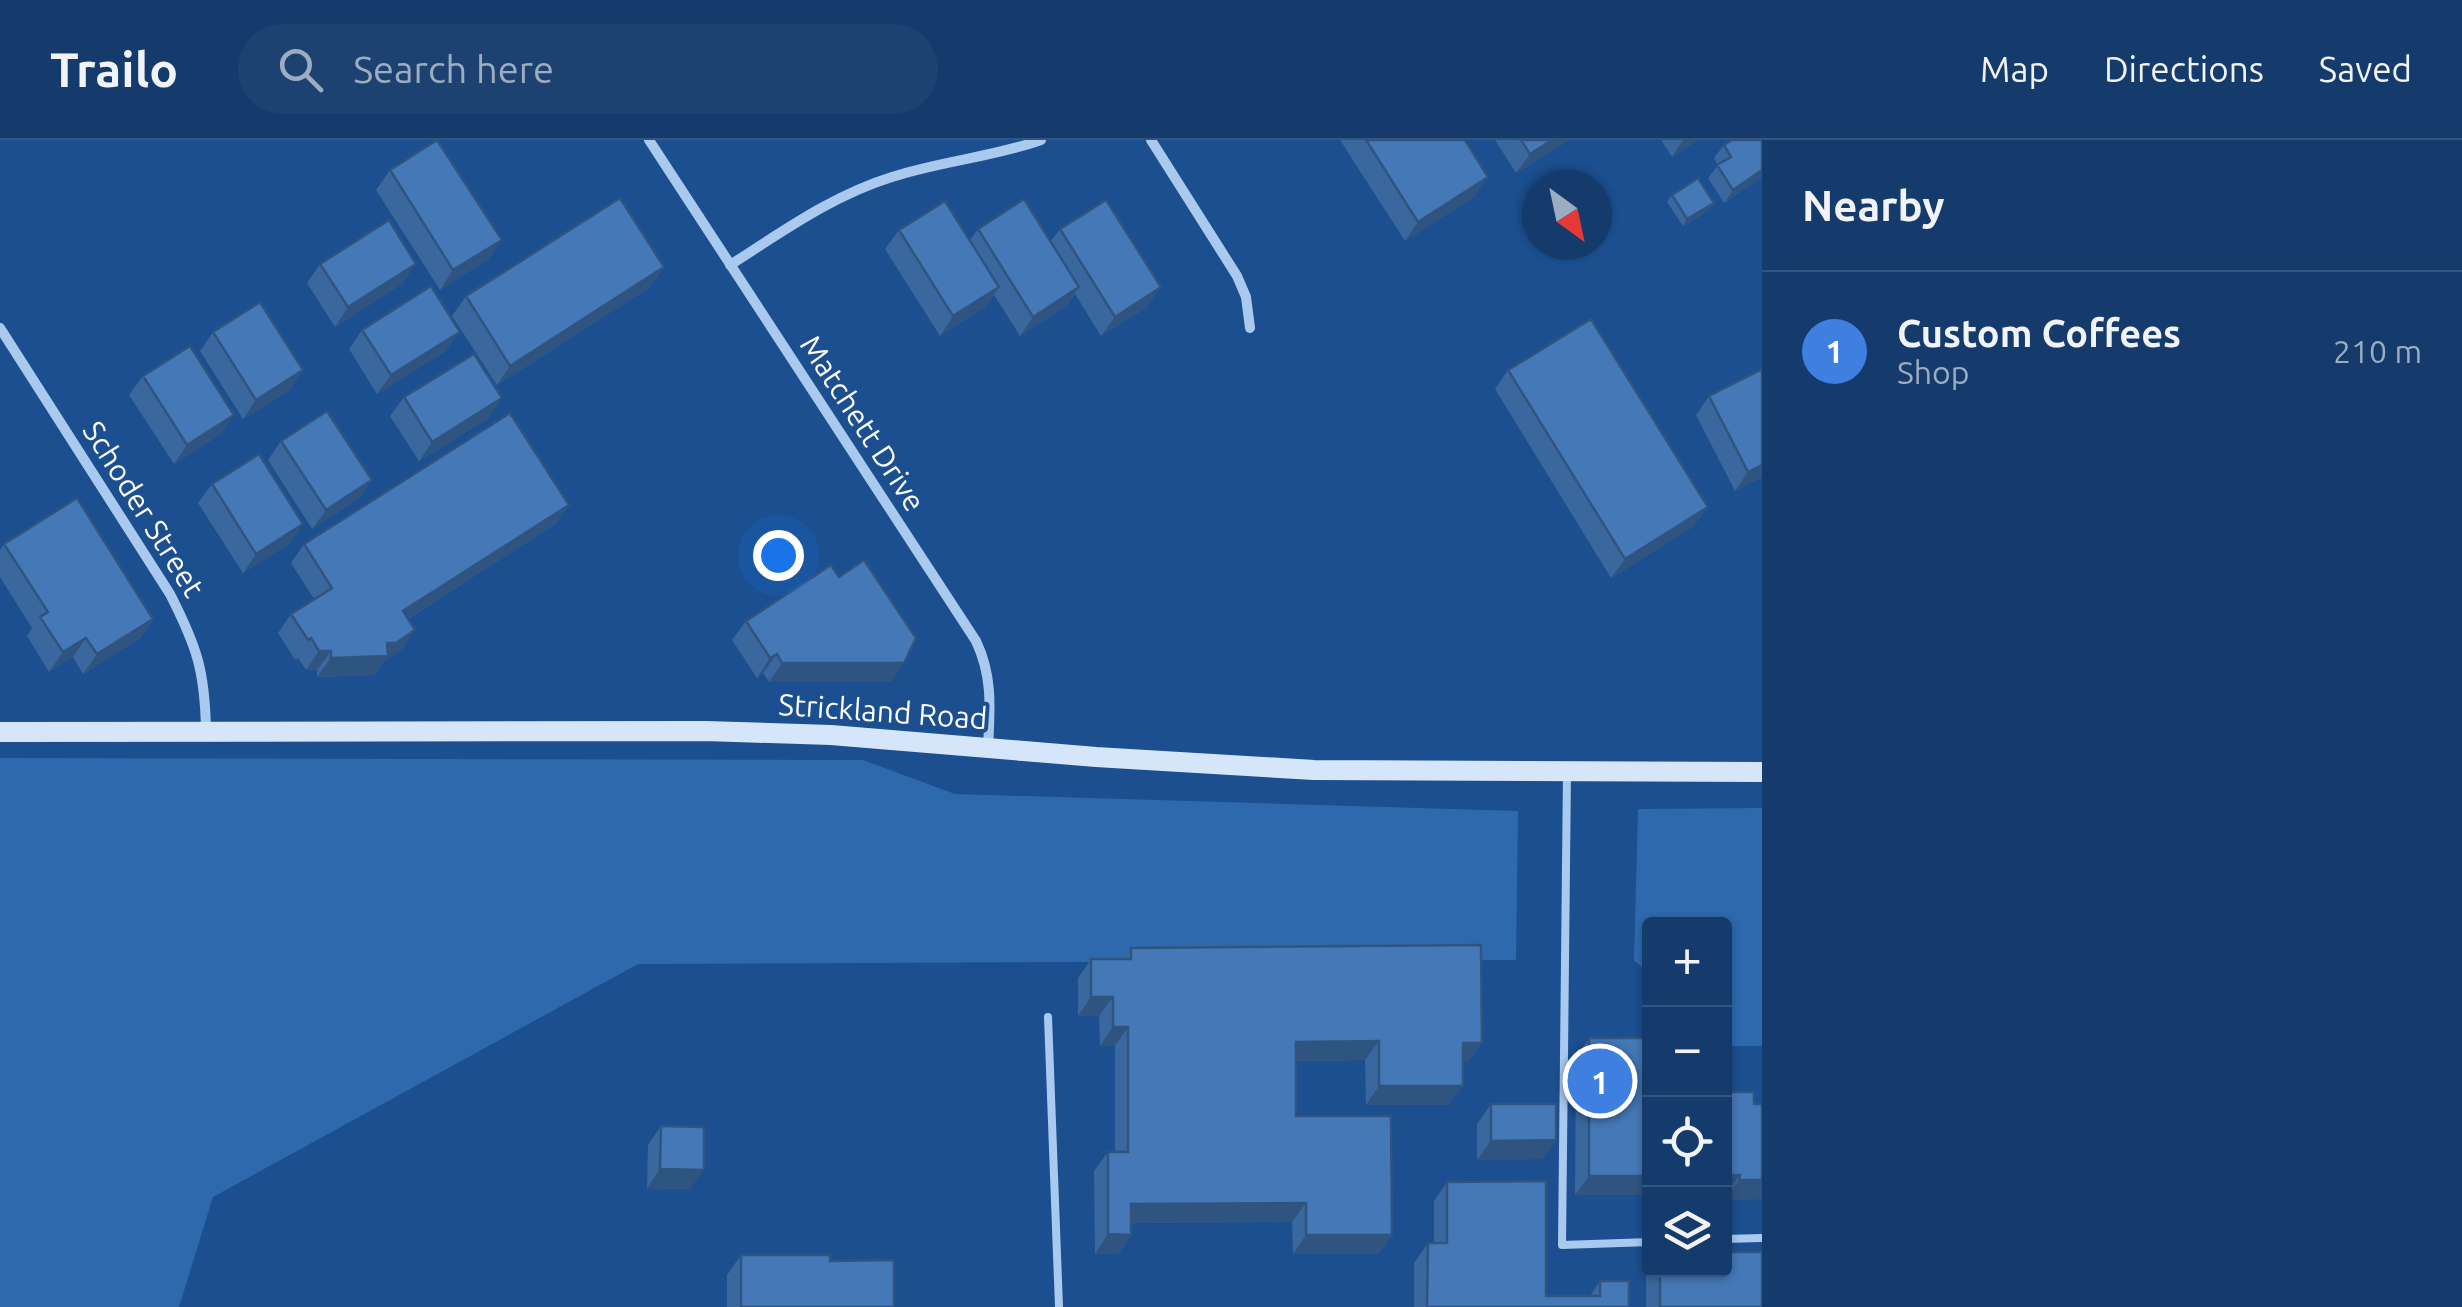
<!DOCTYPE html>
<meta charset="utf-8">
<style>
:root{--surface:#143b6b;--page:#1d4271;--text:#f1f3f6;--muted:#9dadc1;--line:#33557e;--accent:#d6ab8b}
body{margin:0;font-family:Ubuntu,sans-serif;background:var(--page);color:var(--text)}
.controls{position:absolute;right:30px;bottom:30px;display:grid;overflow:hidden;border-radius:10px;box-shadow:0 2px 8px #0004}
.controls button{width:90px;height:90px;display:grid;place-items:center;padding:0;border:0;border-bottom:2px solid var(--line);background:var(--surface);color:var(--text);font:50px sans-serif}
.compass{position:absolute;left:1522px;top:30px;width:90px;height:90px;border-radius:50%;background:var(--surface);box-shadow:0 2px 8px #0004;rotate:147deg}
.you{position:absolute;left:778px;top:415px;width:35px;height:35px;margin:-25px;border:8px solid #fff;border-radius:50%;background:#1a73e8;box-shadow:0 0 0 15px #1a73e833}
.badge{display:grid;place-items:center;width:65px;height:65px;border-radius:50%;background:var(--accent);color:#fff;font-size:32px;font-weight:700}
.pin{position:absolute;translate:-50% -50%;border:5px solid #fff;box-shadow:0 2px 10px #0006}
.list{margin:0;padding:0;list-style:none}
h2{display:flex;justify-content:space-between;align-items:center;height:130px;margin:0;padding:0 40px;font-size:42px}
h2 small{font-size:32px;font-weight:400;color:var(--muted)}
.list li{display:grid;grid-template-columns:65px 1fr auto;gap:30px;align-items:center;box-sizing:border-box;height:160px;padding:0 40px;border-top:2px solid var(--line)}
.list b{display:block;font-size:38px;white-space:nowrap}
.list p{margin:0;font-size:32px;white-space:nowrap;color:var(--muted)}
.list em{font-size:32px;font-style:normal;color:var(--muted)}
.icon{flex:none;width:55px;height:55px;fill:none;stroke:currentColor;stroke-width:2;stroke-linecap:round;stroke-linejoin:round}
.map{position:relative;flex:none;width:1762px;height:1167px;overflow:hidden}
header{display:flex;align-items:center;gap:60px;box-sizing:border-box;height:140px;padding:0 50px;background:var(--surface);border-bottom:2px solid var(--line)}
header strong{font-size:48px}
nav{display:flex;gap:55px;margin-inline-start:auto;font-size:35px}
.search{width:700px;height:90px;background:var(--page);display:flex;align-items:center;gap:25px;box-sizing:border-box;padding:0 35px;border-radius:55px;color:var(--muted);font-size:38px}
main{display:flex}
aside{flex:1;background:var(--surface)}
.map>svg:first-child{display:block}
.green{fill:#2e69ad}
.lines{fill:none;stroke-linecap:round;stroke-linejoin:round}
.lane{stroke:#a9c9ee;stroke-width:8}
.street{stroke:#a9c9ee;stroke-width:10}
.secondary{stroke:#d6e6fa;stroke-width:20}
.wall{fill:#3a679d}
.shaded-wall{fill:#305480}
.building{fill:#4478b7;stroke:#305480;stroke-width:2.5}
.labels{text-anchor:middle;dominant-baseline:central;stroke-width:8;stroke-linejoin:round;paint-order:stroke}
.street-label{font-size:30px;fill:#fff;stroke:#1b4f8f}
</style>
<header>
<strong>Trailo</strong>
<div class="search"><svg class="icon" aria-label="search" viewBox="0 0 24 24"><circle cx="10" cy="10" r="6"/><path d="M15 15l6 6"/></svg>Search here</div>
<nav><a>Map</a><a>Directions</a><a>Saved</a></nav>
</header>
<main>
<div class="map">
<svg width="1762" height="1167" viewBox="0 0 1762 1167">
<rect width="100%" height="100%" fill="#1b4f8f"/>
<path class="green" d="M0 618 863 620 955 654 1518 671 1516 820 638 824 213 1057 179 1167H0Z
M1762 668V906H1729L1724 902V784H1650L1649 834 1634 820 1638 669Z"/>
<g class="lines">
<path class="lane" d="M1567 632 1562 1105 1650 1102
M1048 877 1059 1167
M1724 1099 1762 1098"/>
<path class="street" d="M649 0 976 501C993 537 990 568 988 608
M1151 0 1237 136 1246 157 1250 188
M730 125C782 92 833 55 892 37 941 21 993 17 1041 0
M0 188 170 454C197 507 205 531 206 591"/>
<path class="secondary" d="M0 592 705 591 831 595 1096 617 1314 630 1762 632"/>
</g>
<path class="wall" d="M1340 0H1465L1475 56 1405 101Z
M1495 0H1569L1516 33Z
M1661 0H1698L1672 17Z
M1724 5 1762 37 1724 63 1708 38 1718 25 1714 18Z
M390 30 502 100 488 119 440 150 376 50Z
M1672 55 1709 70 1683 86 1667 62Z
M978 89 1050 102 1060 89 1147 167 1101 196 1075 154 1066 166 1020 196 994 155 985 167 940 196 885 109 899 90 970 100Z
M320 124 403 143 335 187 307 143Z
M664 127 650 147 497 245 452 176 466 156Z
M362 190 446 211 377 254 349 209Z
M213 192 290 250 243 279 200 211Z
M1762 229V337L1735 351 1696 275 1709 256Z
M1508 230 1694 386 1611 438 1495 249Z
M143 236 234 275 221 294 174 324 129 255Z
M404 257 489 278 419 321 390 276Z
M281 301 372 340 358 359 312 389 268 320Z
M212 344 303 384 290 403 243 433 198 363Z
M569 365 555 384 408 479 402 509 384 521 374 535 317 537V530H306L298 518 295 520 278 493 291 474 314 459 291 423 304 404Z
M4 404 153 479 140 498 83 534 73 517 49 532 27 496 32 488 0 437V410Z
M839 437 891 542H769L763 533 757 538 732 500 746 481Z
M1131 808 1468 922H1463L1449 965H1366L1365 920 1296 921V976L1392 1095 1378 1114H1293L1292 1082 1131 1083V1095L1118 1114H1095L1094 1031 1108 1012H1115V906H1100L1099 876H1078V838L1091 819H1123Z
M1589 898H1650V1055H1575L1576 917Z
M1491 964 1556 1000 1542 1019 1477 1020V984Z
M1754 964H1762V1059L1726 1060V1054Z
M661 986 690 1049 647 1048 648 1005Z
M1447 1042 1546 1156H1590L1600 1141 1629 1167H1414V1123L1428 1103H1434V1061Z
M741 1115 830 1121 894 1167H727V1135Z
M1650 1127V1130H1724L1762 1167H1646V1131Z"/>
<path class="shaded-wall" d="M1552 0H1569L1516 33 1530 14Z
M1683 0H1698L1672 17Z
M1762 30V37L1724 63 1733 50Z
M1488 37 1475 56 1405 101 1418 82Z
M1714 63 1709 70 1683 86 1687 79Z
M502 100 488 119 440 150 453 130Z
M416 124 403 143 335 187 348 167Z
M664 127 650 147 497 245 510 226Z
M999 147 985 167 940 196 953 176Z
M1079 147 1066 166 1020 196 1033 177Z
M1161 147 1147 167 1101 196 1115 177Z
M460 192 446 211 377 254 391 235Z
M303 230 290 250 243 279 256 260Z
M502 258 489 278 419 321 432 302Z
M234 275 221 294 174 324 187 305Z
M1762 325V337L1735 351 1748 332Z
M372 340 358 359 312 389 326 370Z
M569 365 555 384 390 490 403 471Z
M1708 367 1694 386 1611 438 1625 419Z
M303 384 290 403 243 433 256 414Z
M153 479 140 498 83 534 97 514Z
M415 490 402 509 384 521 374 535 317 537 331 518Z
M86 498 73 517 49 532 63 512Z
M319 511H331L317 530H306Z
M777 514 763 533 757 538 770 518Z
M782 523H904L891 542H769Z
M1091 857H1113L1099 876H1078Z
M1113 887H1128L1115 906H1100Z
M1379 901 1365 920 1282 921 1296 902Z
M1463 903H1482L1468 922H1449Z
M1379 946H1463L1449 965H1366Z
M1556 1000 1542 1019 1477 1020 1491 1001Z
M660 1029 704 1030 690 1049 647 1048Z
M1724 1035H1740L1726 1054H1724Z
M1589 1036H1650V1055H1575Z
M1739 1040H1762V1059L1726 1060Z
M1306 1063 1292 1082 1117 1083 1131 1064Z
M1108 1094 1131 1095 1118 1114H1095Z
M1306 1095H1392L1378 1114H1293Z"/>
<path class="building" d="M437 0 502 100 453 130 390 30Z
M1366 0H1465L1488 37 1418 82Z
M1521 0H1552L1530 14Z
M1732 0H1762V30L1733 50 1717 25 1731 17 1724 5Z
M1698 38 1714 63 1687 79 1672 55Z
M620 58 664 127 510 226 466 156Z
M1024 59 1079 147 1033 177 978 89Z
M1106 60 1161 147 1115 177 1060 89Z
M945 61 999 147 953 176 899 90Z
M389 80 416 124 348 167 320 124Z
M431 146 460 192 391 235 362 190Z
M260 162 303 230 256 260 213 192Z
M1591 179 1708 367 1625 419 1508 230Z
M190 206 234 275 187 305 143 236Z
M474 214 502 258 432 302 404 257Z
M1762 229V325L1748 332 1709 256Z
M327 271 372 340 326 370 281 301Z
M510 273 569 365 403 471 415 490 396 503H387L388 516 331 518V511H319L311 498 308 500 291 474 332 448 304 404Z
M259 314 303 384 256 414 212 344Z
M77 358 153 479 97 514 86 498 63 512 40 477 48 472 4 404Z
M864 420 916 498 904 523H782L777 514 770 518 746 481 831 425 839 437Z
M1481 805 1482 903H1463V946H1379V901L1296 902V976H1391L1392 1095H1306V1063L1131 1064V1095L1108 1094V1012H1128V887H1113V857H1091V819H1131V808Z
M1589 898H1650V1036H1589Z
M1724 952H1754V964H1762V1040H1739L1740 1035H1724Z
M1491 964H1556V1000L1491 1001Z
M661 986 704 987V1030L660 1029Z
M1546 1041V1156H1600V1141H1629V1167H1427L1428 1103H1447V1042Z
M1724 1112H1762V1167H1660V1130H1724Z
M741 1115H830V1121L894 1120V1167H741Z"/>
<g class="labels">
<g class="street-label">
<text transform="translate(863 283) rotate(57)">Matchett Drive</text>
<text transform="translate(144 369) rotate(58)">Schoder Street</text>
<text transform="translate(883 571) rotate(4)">Strickland Road</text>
</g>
</g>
</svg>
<div class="controls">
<button>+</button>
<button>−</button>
<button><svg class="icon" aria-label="locate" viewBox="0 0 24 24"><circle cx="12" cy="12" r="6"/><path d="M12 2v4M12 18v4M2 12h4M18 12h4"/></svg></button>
<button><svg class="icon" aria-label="layers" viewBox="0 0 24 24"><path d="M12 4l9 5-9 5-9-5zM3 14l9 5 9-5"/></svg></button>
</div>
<svg class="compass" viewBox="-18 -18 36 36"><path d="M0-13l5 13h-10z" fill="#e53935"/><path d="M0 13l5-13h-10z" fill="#9dadc1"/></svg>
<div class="you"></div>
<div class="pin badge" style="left:1600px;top:941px;background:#3f7fe0">1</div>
</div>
<aside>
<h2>Nearby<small></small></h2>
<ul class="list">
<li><span class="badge" style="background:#3f7fe0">1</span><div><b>Custom Coffees</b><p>Shop</p></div><em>210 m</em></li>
</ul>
</aside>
</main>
